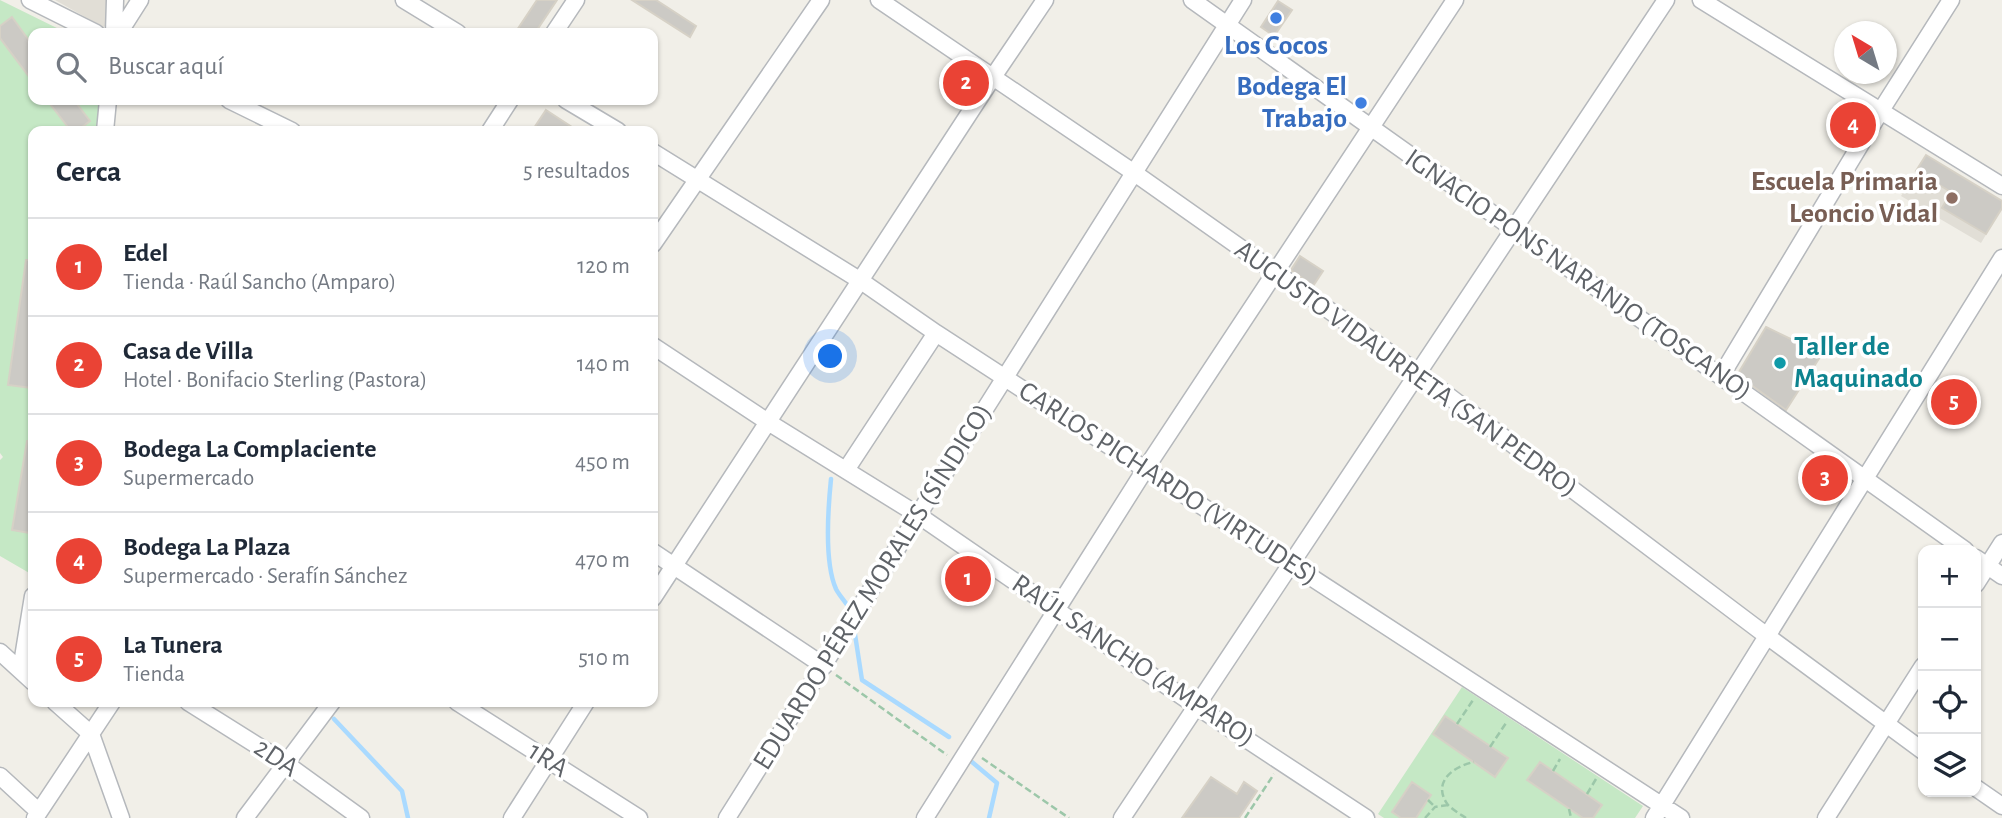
<!DOCTYPE html>
<html lang="es">
<meta charset="utf-8">
<style>
:root{--surface:#fff;--page:#f6f6f7;--text:#1f2937;--muted:#747a83;--line:#e0e1e3;--accent:#ea4335}
body{margin:0;font-family:"Alegreya Sans",sans-serif;background:var(--page);color:var(--text)}
.controls{position:absolute;right:21px;bottom:21px;display:grid;overflow:hidden;border-radius:14px;box-shadow:0 2px 5px #0004}
.controls button{width:63px;height:63px;display:grid;place-items:center;padding:0;border:0;border-bottom:2px solid var(--line);background:var(--surface);color:var(--text);font:35px sans-serif}
.compass{position:absolute;left:1834px;top:21px;width:63px;height:63px;border-radius:50%;background:var(--surface);box-shadow:0 2px 5px #0004;rotate:322deg}
.you{position:absolute;left:831px;top:357px;width:24px;height:24px;margin:-18px;border:5px solid #fff;border-radius:50%;background:#1a73e8;box-shadow:0 0 0 10px #1a73e833}
.badge{display:grid;place-items:center;width:46px;height:46px;border-radius:50%;background:var(--accent);color:#fff;font-size:23px;font-weight:700}
.pin{position:absolute;translate:-50% -50%;border:4px solid #fff;box-shadow:0 2px 7px #0006}
.list{margin:0;padding:0;list-style:none}
h2{display:flex;justify-content:space-between;align-items:center;height:91px;margin:0;padding:0 28px;font-size:30px}
h2 small{font-size:23px;font-weight:400;color:var(--muted)}
.list li{display:grid;grid-template-columns:46px 1fr auto;gap:21px;align-items:center;box-sizing:border-box;height:98px;padding:0 28px;border-top:2px solid var(--line)}
.list b{display:block;font-size:26px;white-space:nowrap}
.list p{margin:0;font-size:23px;white-space:nowrap;color:var(--muted)}
.list em{font-size:23px;font-style:normal;color:var(--muted)}
.icon{flex:none;width:38px;height:38px;fill:none;stroke:currentColor;stroke-width:2;stroke-linecap:round;stroke-linejoin:round}
.map{position:relative;flex:none;width:2002px;height:818px;overflow:hidden}
.search{position:absolute;background:var(--surface);box-shadow:0 2px 5px #0004;left:28px;top:28px;width:630px;height:77px;display:flex;align-items:center;gap:18px;box-sizing:border-box;padding:0 24px;border-radius:14px;color:var(--muted);font-size:26px}
.panel{position:absolute;background:var(--surface);box-shadow:0 2px 5px #0004;left:28px;top:126px;width:630px;height:581px;border-radius:14px}
.map>svg:first-child{display:block}
.education{fill:#e1ded6}
.green{fill:#c5e8c5}
.lines{fill:none;stroke-linecap:round;stroke-linejoin:round}
.stream{stroke:#aadaff;stroke-width:4.5}
.building{fill:#cccac5;stroke:#d6d1c6;stroke-width:2}
.minor-casing{stroke:#b5b8bc;stroke-width:19}
.path{stroke:#9cc7a9;stroke-width:2.5;stroke-dasharray:7 3.5;stroke-linecap:butt}
.minor{stroke:#fff;stroke-width:16}
.shop-dot{fill:#3f7fe0;stroke:#fff;stroke-width:2.5}
.education-dot{fill:#8d6e63;stroke:#fff;stroke-width:2.5}
.culture-dot{fill:#0f9aa8;stroke:#fff;stroke-width:2.5}
.labels{text-anchor:middle;dominant-baseline:central;stroke-width:7;stroke-linejoin:round;paint-order:stroke}
.shop-label{font-size:28px;font-weight:bold;fill:#366cbe;stroke:#fff}
.education-label{font-size:28px;font-weight:bold;fill:#785e54;stroke:#fff;text-anchor:end}
.street-label{font-size:28px;fill:#5f6368;stroke:#fff}
.culture-label{font-size:28px;font-weight:bold;fill:#0d838f;stroke:#fff;text-anchor:start}
</style>
<div class="map">
<svg width="2002" height="818" viewBox="0 0 2002 818">
<rect width="100%" height="100%" fill="#f1efe8"/>
<path class="education" d="M55 0H112L111 23 103 27Z
M1926 155 2002 208 1981 243 1901 196Z"/>
<path class="green" d="M0 0 67 33H33V100H103L99 131H33V559L31 574 0 556V460L3 457 0 453Z
M1462 687 1643 806 1635 818H1384L1378 814Z"/>
<g class="lines">
<path class="stream" d="M831 479C828 509 824 562 836 589 840 597 848 604 851 612
M854 628 862 680 949 737
M316 702 320 705
M334 719 402 791 408 818
M972 762 997 783 989 818"/>
</g>
<path class="building" d="M537 0H557L535 33H515Z
M632 0H656L696 26 690 37Z
M1278 1 1292 10 1274 36 1261 27Z
M12 17 33 46V82L0 38V26Z
M47 100H74L90 121 77 131H71Z
M1849 108 1864 118 1852 139 1842 133 1846 127 1840 124Z
M546 110 578 131H532Z
M1926 155 2002 201V208L1986 234 1942 208 1951 192 1916 171Z
M1300 256 1323 271 1313 286 1291 270Z
M26 260H33L32 388 8 385Z
M1766 327 1822 354 1786 410 1740 377 1739 372Z
M27 441H33V512L30 533 12 530Z
M1823 467 1836 475 1826 490 1814 482Z
M1445 716 1508 758 1495 777 1433 734Z
M1540 762 1602 805 1593 818H1583L1527 780Z
M1211 777 1237 794 1244 782 1257 791 1239 818H1182Z
M1412 782 1431 795 1416 818H1401L1392 812Z"/>
<g class="lines">
<defs>
<path id="minor" d="M30 0 96 33
M404 0 458 33
M879 0 1133 172 1418 373 1767 636 1923 751
M1192 0 1965 550
M1701 0 2002 186
M114 33 115 0
M119 33 140 0
M554 33 576 0
M229 100 292 131
M566 100 618 131
M105 131 108 100
M490 131 510 100
M653 152 861 281 936 333 1681 818
M653 244 821 0
M653 346 768 422 918 515 1196 706 1366 818
M1721 376 1880 112 1951 0
M846 470 936 333
M653 552 824 666
M1976 558 2002 576
M1976 584 2002 543
M653 598 993 77 1045 0
M0 652 33 682
M21 670 33 596
M55 702 91 734 121 818
M188 702 285 763 361 818
M457 702 639 818
M0 776 39 812
M1976 788 2002 806
M35 818 112 702
M245 818 332 702
M512 818 586 702
M727 818 1243 0
M925 818 1146 468 1455 0
M1122 818 1666 0
M1654 818 2002 258
M1826 818 1923 666"/>
</defs>
<use href="#minor" class="minor-casing"/>
<path class="path" d="M836 675 947 755
M1457 724 1473 700
M1490 747 1506 723
M982 758 1069 818
M1553 771 1560 759
M1587 794 1596 779
M1428 800 1435 807
M1569 809 1571 818
M1245 818 1274 774
M1425 818 1435 807 1448 805
M1466 818C1460 814 1453 810 1448 805 1431 782 1454 766 1474 762"/>
<use href="#minor" class="minor"/>
</g>
<g class="shop-dot">
<circle cx="1276" cy="18" r="7"/>
<circle cx="1361" cy="103" r="7"/>
</g>
<circle class="education-dot" cx="1952" cy="198" r="7"/>
<circle class="culture-dot" cx="1780" cy="363" r="7"/>
<g class="labels">
<g class="shop-label">
<text x="1276" y="46">Los Cocos</text>
<text x="1347" y="87" text-anchor="end">Bodega El<tspan x="1347" dy="32">Trabajo</tspan></text>
</g>
<g class="education-label">
<text x="1938" y="182">Escuela Primaria<tspan x="1938" dy="32">Leoncio Vidal</tspan></text>
</g>
<g class="street-label">
<text transform="translate(1578 275) rotate(35)">IGNACIO PONS NARANJO (TOSCANO)</text>
<text transform="translate(1406 369) rotate(36)">AUGUSTO VIDAURRETA (SAN PEDRO)</text>
<text transform="translate(1168 484) rotate(33)">CARLOS PICHARDO (VIRTUDES)</text>
<text transform="translate(873 587) rotate(-58)">EDUARDO PÉREZ MORALES (SÍNDICO)</text>
<text transform="translate(1133 661) rotate(34)">RAÚL SANCHO (AMPARO)</text>
<text transform="translate(276 758) rotate(34)">2DA</text>
<text transform="translate(548 760) rotate(33)">1RA</text>
</g>
<g class="culture-label">
<text x="1794" y="347">Taller de<tspan x="1794" dy="32">Maquinado</tspan></text>
</g>
</g>
</svg>
<div class="controls">
<button>+</button>
<button>−</button>
<button><svg class="icon" aria-label="locate" viewBox="0 0 24 24"><circle cx="12" cy="12" r="6"/><path d="M12 2v4M12 18v4M2 12h4M18 12h4"/></svg></button>
<button><svg class="icon" aria-label="layers" viewBox="0 0 24 24"><path d="M12 4l9 5-9 5-9-5zM3 14l9 5 9-5"/></svg></button>
</div>
<svg class="compass" viewBox="-18 -18 36 36"><path d="M0-13l5 13h-10z" fill="#e53935"/><path d="M0 13l5-13h-10z" fill="#747a83"/></svg>
<div class="you"></div>
<div class="pin badge" style="left:968px;top:579px">1</div>
<div class="pin badge" style="left:966px;top:83px">2</div>
<div class="pin badge" style="left:1825px;top:478px">3</div>
<div class="pin badge" style="left:1853px;top:125px">4</div>
<div class="pin badge" style="left:1954px;top:402px">5</div>
<div class="search"><svg class="icon" aria-label="search" viewBox="0 0 24 24"><circle cx="10" cy="10" r="6"/><path d="M15 15l6 6"/></svg>Buscar aquí</div>
<section class="panel">
<h2>Cerca<small>5 resultados</small></h2>
<ul class="list">
<li><span class="badge">1</span><div><b>Edel</b><p>Tienda · Raúl Sancho (Amparo)</p></div><em>120 m</em></li>
<li><span class="badge">2</span><div><b>Casa de Villa</b><p>Hotel · Bonifacio Sterling (Pastora)</p></div><em>140 m</em></li>
<li><span class="badge">3</span><div><b>Bodega La Complaciente</b><p>Supermercado</p></div><em>450 m</em></li>
<li><span class="badge">4</span><div><b>Bodega La Plaza</b><p>Supermercado · Serafín Sánchez</p></div><em>470 m</em></li>
<li><span class="badge">5</span><div><b>La Tunera</b><p>Tienda</p></div><em>510 m</em></li>
</ul>
</section>
</div>
